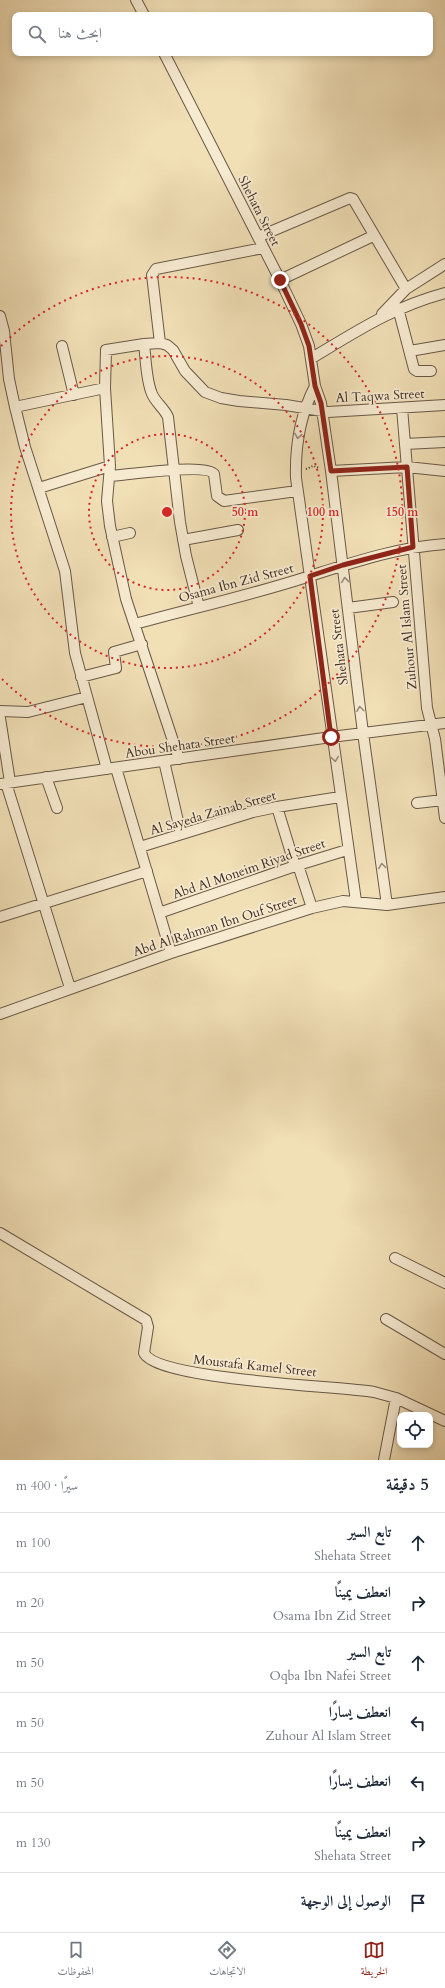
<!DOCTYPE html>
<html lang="ar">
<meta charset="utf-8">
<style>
:root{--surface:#fff;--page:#f2f2f3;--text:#1f2937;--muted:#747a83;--line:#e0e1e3;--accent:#8f2418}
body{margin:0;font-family:Cardo,Amiri,serif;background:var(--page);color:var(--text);direction:rtl}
.controls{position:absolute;right:12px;bottom:12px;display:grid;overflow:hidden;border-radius:8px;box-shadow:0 2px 6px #0003}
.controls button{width:36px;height:36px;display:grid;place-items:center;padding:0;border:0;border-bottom:1px solid var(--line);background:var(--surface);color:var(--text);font:20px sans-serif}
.stop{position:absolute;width:12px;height:12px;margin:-9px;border:3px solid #8f2418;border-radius:50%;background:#fff}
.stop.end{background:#8f2418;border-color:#fff;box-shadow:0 1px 4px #0008}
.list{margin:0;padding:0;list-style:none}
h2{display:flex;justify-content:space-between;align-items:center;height:52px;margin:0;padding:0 16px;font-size:17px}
h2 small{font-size:13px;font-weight:400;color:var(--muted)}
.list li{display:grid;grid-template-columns:26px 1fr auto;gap:12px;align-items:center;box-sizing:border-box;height:60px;padding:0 16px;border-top:1px solid var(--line)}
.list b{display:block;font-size:15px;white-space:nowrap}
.list p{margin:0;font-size:13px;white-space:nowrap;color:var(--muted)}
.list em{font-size:13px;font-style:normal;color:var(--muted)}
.icon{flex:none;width:22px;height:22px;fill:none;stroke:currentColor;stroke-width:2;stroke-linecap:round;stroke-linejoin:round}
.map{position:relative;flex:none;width:445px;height:1460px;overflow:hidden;direction:ltr}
.search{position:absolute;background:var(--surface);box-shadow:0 2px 6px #0003;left:12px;right:12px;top:12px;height:44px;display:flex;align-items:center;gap:10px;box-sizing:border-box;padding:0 14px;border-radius:8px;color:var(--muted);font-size:15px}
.sheet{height:472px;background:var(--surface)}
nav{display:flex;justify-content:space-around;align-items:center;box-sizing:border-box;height:56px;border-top:1px solid var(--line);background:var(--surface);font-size:11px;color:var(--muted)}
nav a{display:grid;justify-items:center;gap:2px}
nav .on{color:var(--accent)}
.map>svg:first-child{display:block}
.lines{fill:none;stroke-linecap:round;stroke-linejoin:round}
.street-casing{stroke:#6a5948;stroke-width:12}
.path{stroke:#3d2c23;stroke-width:2;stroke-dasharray:1 2;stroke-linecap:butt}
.street{stroke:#f6ead0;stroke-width:10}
.oneway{stroke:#9a8b7a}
.route{stroke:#8f2418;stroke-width:5}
.ring{fill:none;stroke:#d62828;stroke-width:2;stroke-dasharray:2 4}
.labels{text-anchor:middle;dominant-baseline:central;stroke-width:3.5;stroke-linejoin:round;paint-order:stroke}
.street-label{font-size:13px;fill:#3d2c23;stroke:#f6ead0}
.centre{fill:#d62828;stroke:#f6ead0;stroke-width:2}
.ring-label{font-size:12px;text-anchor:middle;font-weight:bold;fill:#d62828;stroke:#f6ead0;stroke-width:3.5;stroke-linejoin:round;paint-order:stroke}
</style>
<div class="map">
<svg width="445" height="1460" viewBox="0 0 445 1460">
<rect width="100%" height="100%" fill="#f1dfb6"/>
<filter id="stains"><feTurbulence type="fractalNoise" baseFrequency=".005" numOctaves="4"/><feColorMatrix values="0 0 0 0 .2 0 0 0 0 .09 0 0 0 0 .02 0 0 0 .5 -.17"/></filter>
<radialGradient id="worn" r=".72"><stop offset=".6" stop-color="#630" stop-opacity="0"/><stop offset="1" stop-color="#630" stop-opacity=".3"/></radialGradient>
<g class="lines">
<defs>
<path id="street" d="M136 0 144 15
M164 53 280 280 301 324 309 346 315 386 321 403 331 471 363 733 387 905
M258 237 350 198 353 199 406 289
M280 280 373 236
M398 308 414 369 417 371H431
M382 314 406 289 445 264
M0 316 4 331 9 379 15 407 25 447 65 571 75 653 107 769
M160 343 152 275 156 269 263 248
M144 344C146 360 146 380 152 394 156 403 164 408 168 417L180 522 186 556 199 607
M62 346 74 395
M410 351 445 345
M312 358C357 331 393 307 445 293
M315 386C300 415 295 445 296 478L356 901
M15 407 105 388
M402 408 427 708 435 739 445 818
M405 444 445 442
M331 471 407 467 445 471
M110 476C126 475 206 463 214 474L217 496 224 501 297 491
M39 488 110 466
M112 537 130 533
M183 540 238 530
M348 608 393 602
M135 624C193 608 252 595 310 576 354 562 399 547 445 544
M81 677 116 668 114 652 142 644
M0 711 28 712 87 697
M0 718 10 782
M179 759 126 599 110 526 107 501 110 466 105 388 106 350 144 344 160 343 167 345 173 350 185 371 205 392 221 398 239 401 286 405 328 412 445 405
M164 761 181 834
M116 768 171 953
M46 777 57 808
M6 783 70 988
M0 784 331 737 445 723
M417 803 443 800
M277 807 295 866
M140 847 253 812 277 807 340 797
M298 865 312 908
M159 913 295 866 347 850
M0 917 147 871
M0 1014 171 953 312 908 343 901 387 905 445 897
M0 1233 146 1320 148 1327 144 1353C157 1380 338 1386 374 1392L396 1398 445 1421
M395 1258 445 1283
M386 1319 445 1354
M384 1460 396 1398"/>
</defs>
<use href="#street" class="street-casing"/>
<path class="path" d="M306 469 313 466 320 468"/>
<use href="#street" class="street"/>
</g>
<defs><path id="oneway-chevron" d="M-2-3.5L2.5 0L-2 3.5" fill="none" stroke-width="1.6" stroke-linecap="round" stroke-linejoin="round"/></defs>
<g class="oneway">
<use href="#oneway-chevron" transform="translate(298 436) rotate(100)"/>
<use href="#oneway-chevron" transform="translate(345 580) rotate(-96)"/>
<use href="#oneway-chevron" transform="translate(360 709) rotate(-97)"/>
<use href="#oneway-chevron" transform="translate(335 759) rotate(82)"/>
<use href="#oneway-chevron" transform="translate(382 866) rotate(-98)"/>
</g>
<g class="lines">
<path class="route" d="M280 280 301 324 309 346 315 386 321 403 331 471 407 467 413 547 343 565 310 576 331 737"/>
</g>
<g class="ring">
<circle cx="167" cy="512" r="78"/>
<circle cx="167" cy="512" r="156"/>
<path d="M1 346A235 235 0 1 1 1 678"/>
</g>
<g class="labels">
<g class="street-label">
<text transform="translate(259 211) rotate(63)">Shehata Street</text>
<text transform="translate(380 396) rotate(-3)">Al Taqwa Street</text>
<text transform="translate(236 583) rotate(-15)">Osama Ibn Zid Street</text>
<text transform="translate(407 627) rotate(-95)">Zuhour Al Islam Street</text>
<text transform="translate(339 647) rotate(-97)">Shehata Street</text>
<text transform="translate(180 746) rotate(-8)">Abou Shehata Street</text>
<text transform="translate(213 813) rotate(-16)">Al Sayeda Zainab Street</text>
<text transform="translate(249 869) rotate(-19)">Abd Al Moneim Riyad Street</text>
<text transform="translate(215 926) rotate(-18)">Abd Al Rahman Ibn Ouf Street</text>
<text transform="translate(255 1366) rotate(6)">Moustafa Kamel Street</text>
</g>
</g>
<circle cx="167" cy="512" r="6" class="centre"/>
<g class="ring-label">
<text x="245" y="516">50 m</text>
<text x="323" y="516">100 m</text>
<text x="402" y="516">150 m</text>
</g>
<rect width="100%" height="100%" filter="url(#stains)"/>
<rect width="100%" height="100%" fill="url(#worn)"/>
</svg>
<div class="controls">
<button><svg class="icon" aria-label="locate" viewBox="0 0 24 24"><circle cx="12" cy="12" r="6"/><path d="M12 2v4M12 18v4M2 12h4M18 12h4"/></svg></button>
</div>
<div class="stop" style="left:331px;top:737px"></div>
<div class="stop end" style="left:280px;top:280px"></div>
<div class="search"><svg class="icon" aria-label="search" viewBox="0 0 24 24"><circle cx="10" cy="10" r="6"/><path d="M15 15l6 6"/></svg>ابحث هنا</div>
</div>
<section class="sheet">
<h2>5 دقيقة<small>سيرًا · 400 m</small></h2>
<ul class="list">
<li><svg class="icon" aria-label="ahead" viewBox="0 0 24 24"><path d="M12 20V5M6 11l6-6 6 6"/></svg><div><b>تابع السير</b><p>Shehata Street</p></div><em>100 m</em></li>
<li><svg class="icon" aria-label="right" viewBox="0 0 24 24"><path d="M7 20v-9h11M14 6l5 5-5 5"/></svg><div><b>انعطف يمينًا</b><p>Osama Ibn Zid Street</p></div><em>20 m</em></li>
<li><svg class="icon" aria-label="ahead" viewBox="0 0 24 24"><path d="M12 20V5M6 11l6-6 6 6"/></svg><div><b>تابع السير</b><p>Oqba Ibn Nafei Street</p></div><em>50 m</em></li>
<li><svg class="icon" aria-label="left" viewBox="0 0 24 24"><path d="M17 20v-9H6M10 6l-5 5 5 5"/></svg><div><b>انعطف يسارًا</b><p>Zuhour Al Islam Street</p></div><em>50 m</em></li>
<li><svg class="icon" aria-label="left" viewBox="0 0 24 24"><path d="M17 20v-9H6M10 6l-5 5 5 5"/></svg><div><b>انعطف يسارًا</b></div><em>50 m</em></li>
<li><svg class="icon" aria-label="right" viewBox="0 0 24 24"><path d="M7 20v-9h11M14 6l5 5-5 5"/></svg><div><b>انعطف يمينًا</b><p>Shehata Street</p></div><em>130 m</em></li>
<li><svg class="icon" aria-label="arrive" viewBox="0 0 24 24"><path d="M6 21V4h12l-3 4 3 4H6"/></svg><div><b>الوصول إلى الوجهة</b></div></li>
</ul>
</section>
<nav>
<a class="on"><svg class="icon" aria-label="map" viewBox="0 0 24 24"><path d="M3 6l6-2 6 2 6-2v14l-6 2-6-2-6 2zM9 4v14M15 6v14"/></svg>الخريطة</a>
<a><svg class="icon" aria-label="directions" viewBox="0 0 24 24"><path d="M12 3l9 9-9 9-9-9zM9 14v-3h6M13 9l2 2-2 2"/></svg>الاتجاهات</a>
<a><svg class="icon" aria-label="saved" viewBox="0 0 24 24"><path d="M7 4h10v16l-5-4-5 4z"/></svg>المحفوظات</a>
</nav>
